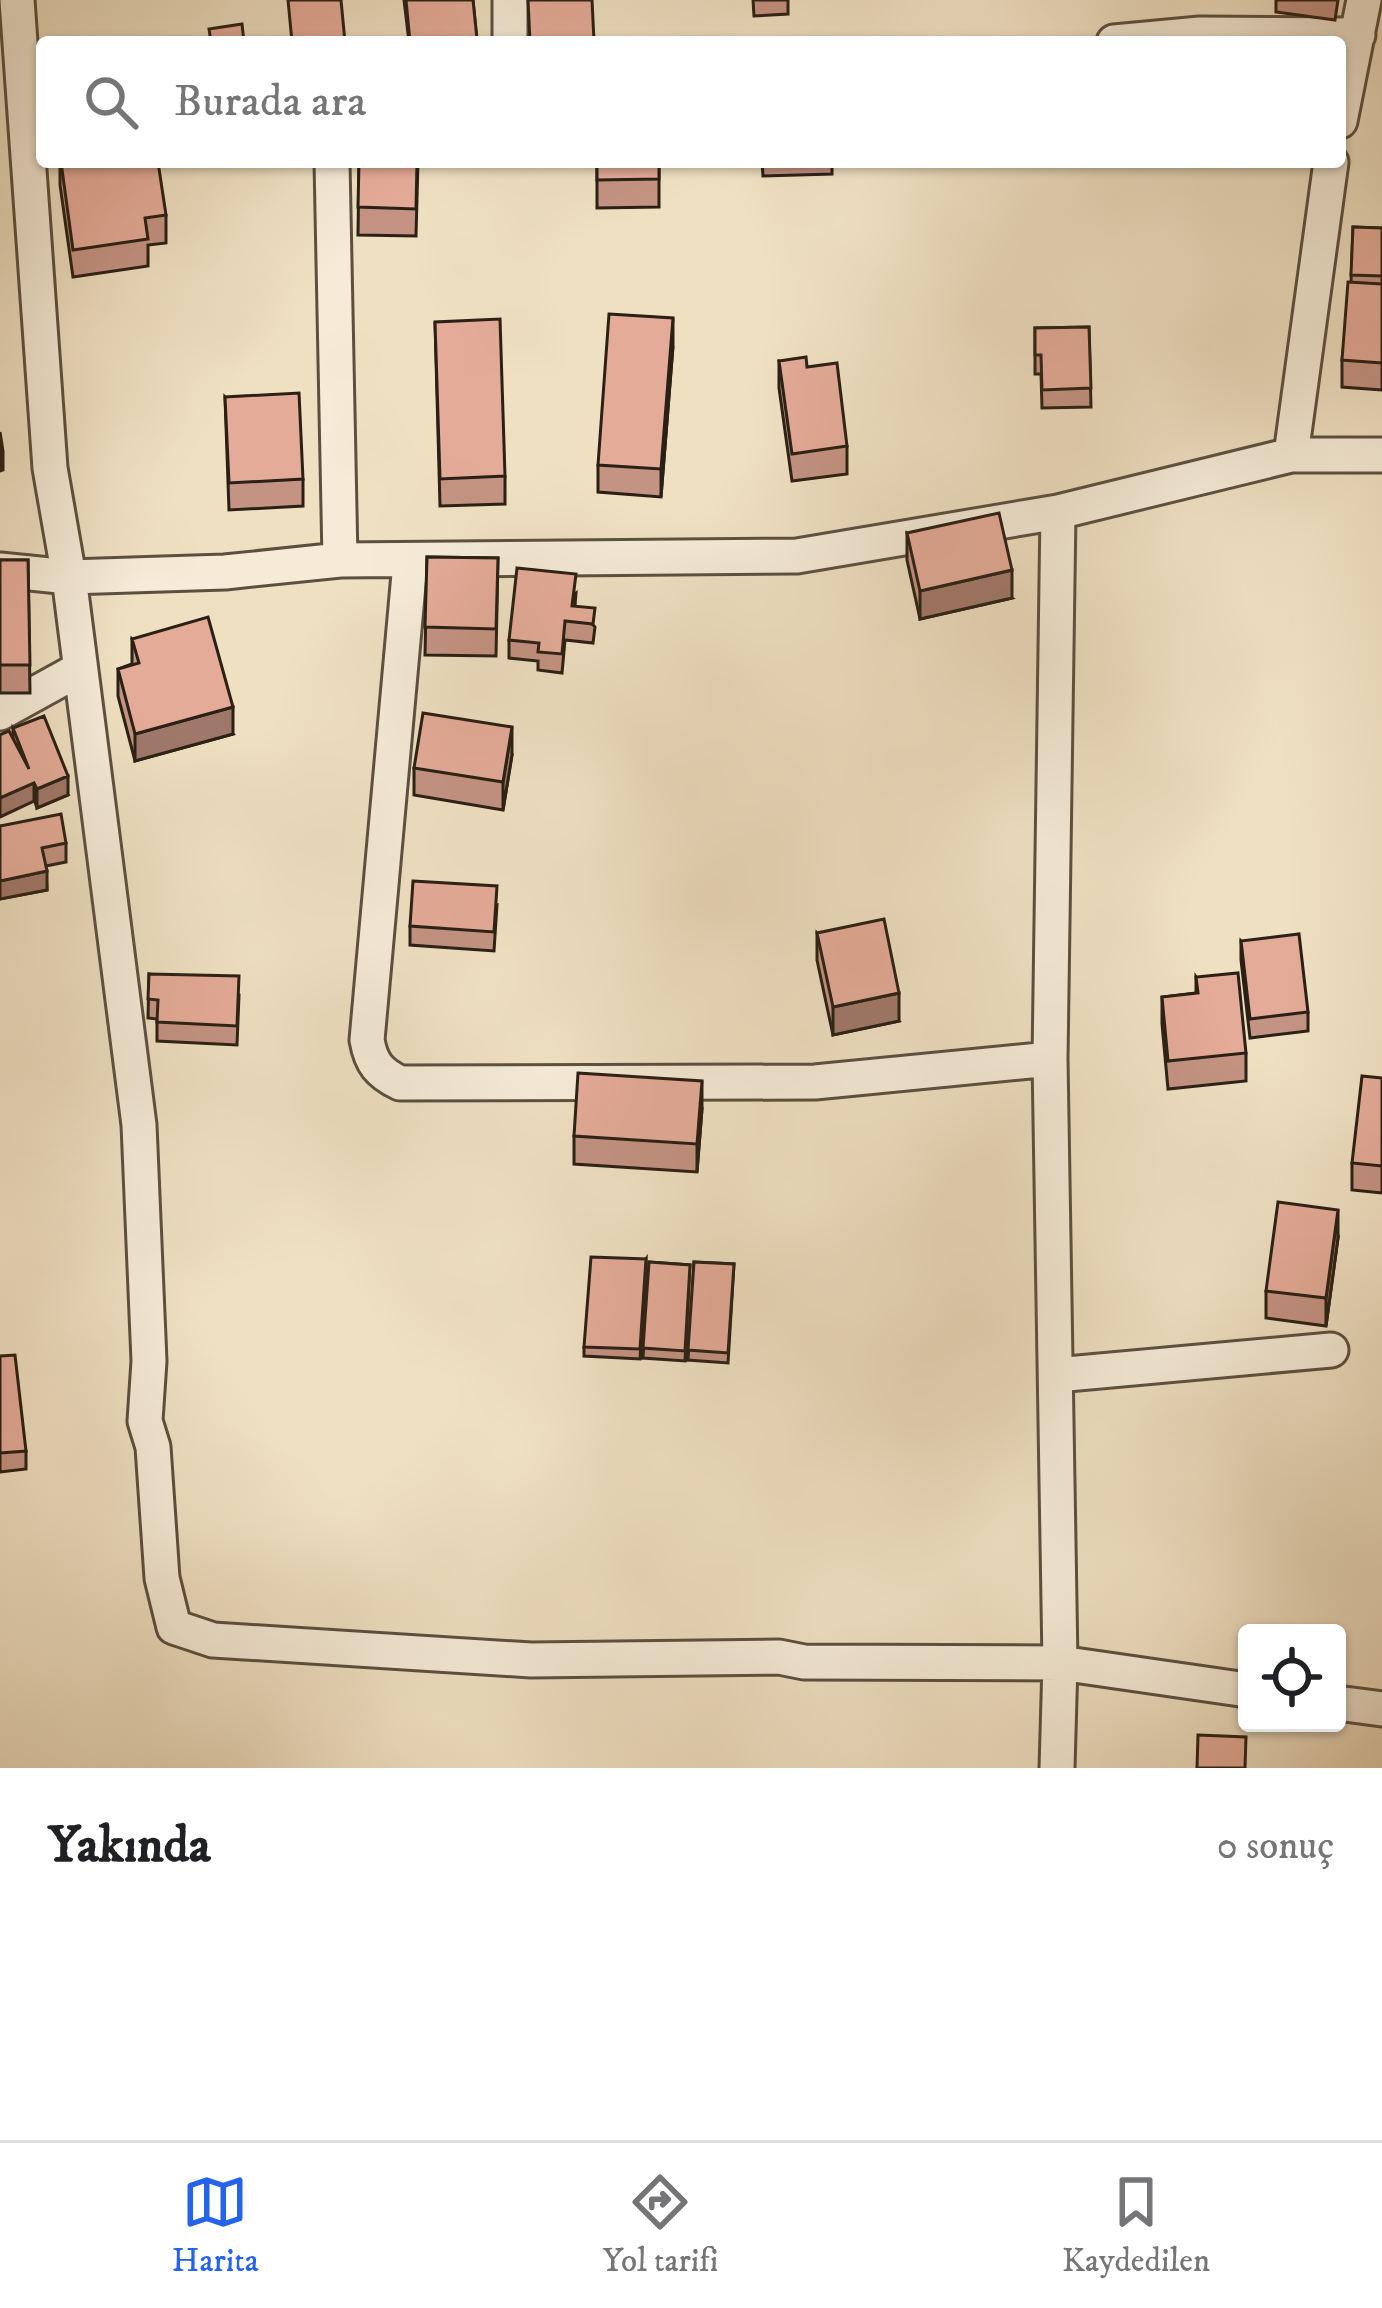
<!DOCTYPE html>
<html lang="tr">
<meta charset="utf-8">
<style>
:root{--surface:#fff;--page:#f6f6f6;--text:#202124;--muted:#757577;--line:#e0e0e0;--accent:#2563eb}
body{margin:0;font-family:"IM FELL DW Pica",serif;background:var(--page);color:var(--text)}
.controls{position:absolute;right:36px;bottom:36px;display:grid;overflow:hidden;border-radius:12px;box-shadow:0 3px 9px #0004}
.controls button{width:108px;height:108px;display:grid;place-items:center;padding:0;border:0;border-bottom:3px solid var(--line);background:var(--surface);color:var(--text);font:60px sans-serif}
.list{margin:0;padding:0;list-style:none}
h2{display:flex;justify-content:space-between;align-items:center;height:156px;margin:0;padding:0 48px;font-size:51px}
h2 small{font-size:39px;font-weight:400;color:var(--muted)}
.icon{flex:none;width:66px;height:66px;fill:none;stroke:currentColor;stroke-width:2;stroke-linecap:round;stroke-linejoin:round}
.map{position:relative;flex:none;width:1382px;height:1768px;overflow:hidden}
.search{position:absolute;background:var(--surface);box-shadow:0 3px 9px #0004;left:36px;right:36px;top:36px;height:132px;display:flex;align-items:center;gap:30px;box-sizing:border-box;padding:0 42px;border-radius:12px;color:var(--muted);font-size:45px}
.sheet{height:372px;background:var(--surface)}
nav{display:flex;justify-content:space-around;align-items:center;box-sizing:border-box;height:168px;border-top:3px solid var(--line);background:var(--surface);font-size:33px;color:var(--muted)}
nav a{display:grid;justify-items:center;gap:6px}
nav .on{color:var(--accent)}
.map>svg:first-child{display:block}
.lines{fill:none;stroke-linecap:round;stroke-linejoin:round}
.minor-casing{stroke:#5b5040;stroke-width:39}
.minor{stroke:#f5ebd7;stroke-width:33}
.wall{fill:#c49383;stroke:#2a2015;stroke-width:3}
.shaded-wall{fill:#a0786a;stroke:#2a2015;stroke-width:3}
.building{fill:#e4ab98;stroke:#2a2015;stroke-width:3}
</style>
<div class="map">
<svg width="1382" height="1768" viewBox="0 0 1382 1768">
<rect width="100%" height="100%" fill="#efe0c2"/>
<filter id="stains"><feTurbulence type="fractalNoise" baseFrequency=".00167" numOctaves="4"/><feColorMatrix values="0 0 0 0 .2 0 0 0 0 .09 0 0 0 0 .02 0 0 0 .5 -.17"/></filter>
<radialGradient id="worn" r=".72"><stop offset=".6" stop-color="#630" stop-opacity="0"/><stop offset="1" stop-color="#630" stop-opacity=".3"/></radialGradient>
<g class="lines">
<defs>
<path id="minor" d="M17 0 50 468 69 577 139 1125 149 1361 145 1421 153 1447 162 1578 174 1627 213 1640 531 1660 779 1657 804 1662 1060 1663 1247 1690
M510 0V42
M1114 42 1200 34 1358 35
M1340 121 1364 0
M332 162 340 560
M1291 455 1331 162
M410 563 367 1040C371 1063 379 1073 400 1083L815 1082 1050 1059 1058 512
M0 570 69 577 225 572 340 560 797 556 1058 512 1291 455H1382
M0 713 78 670
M1050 1059 1060 1663 1057 1768
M1056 1375 1331 1350
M1337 1703 1382 1709"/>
</defs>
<use href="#minor" class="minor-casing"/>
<use href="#minor" class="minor"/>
</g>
<path class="wall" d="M404 0H473L477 42H409Z
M753 0H788V14L754 16Z
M1276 0H1338L1335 20 1276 12Z
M60 162 166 215V243L148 245V266L73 277 60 185Z
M359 162H418L416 236 358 235Z
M597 162H659V207L597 208Z
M762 162H832V174L763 176Z
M1353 227 1382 228V390L1342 387V360L1351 282Z
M435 322 505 476V504L440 506Z
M1089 327 1091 407 1042 408 1041 374H1035V328Z
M673 346 661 497 598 492V465Z
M779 361 807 367 847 446V474L792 481 779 388Z
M225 397 303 479V506L229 510Z
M0 432 3 451V470L0 471Z
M907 533 1012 598 920 619 907 560Z
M427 557 498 558 496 656 425 655Z
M0 560H28L30 693H0Z
M576 593 575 606 595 627 593 643 565 640 562 673 538 670V661L509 658V640Z
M132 639 233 734 135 761 118 696V669L132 664Z
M13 728 68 795 37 808 13 738Z
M512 755 503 810 414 795V768Z
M0 826 66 843V862L46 866 47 890 0 899Z
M497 905 494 951 410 945V926Z
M817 933 899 1021 833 1035 817 960Z
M1241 941 1308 1012V1031L1250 1038 1241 960Z
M149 974 239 995 237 1045 157 1041V1019L148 1018Z
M1196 977 1246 1053V1081L1168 1089 1162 1024V997L1196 993Z
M1382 1078V1193L1352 1190V1163Z
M702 1109 697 1172 574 1164V1136Z
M1338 1238 1326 1326 1266 1318V1291Z
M646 1259 640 1359 584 1356V1347Z
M649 1262 690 1265 685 1361 643 1358Z
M694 1262 734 1264 728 1363 688 1360Z
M0 1356 26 1451V1469L0 1472Z"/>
<path class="shaded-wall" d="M673 318V346L661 497V469Z
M1012 570V598L920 619V591Z
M233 707V734L135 761V734Z
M512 727V755L503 810V782Z
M68 776V795L37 808V789Z
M34 783V801L0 817V798Z
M47 871V890L0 899V881Z
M899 993V1021L833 1035V1007Z
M702 1081V1109L697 1172V1144Z
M1338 1210V1238L1326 1326V1298Z"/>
<path class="building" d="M288 0H341L345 42H292Z
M406 0H473L477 39 453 42H410Z
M528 0H592L594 41 530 42Z
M242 24 244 42H211L209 29Z
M61 162H158L166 215 145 218 148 239 73 250Z
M359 162H417L416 209 358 207Z
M597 162H659V179L597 180Z
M1353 227 1382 228V276L1351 275Z
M1348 282 1382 284V363L1342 360Z
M609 314 673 318 661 469 598 465Z
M500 319 505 476 440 479 435 322Z
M1089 327 1091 388 1042 390 1041 355H1035V328Z
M806 357 807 367 837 363 847 446 792 454 779 361Z
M299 393 303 479 229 483 225 397Z
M999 513 1012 570 920 591 907 533Z
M427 557 498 558 496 629 425 627Z
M0 560H28L30 665H0Z
M517 568 576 574 572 606 595 608 593 624 565 621 562 654 538 652 539 643 509 640Z
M208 617 233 707 135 734 118 669 139 663 132 639Z
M423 713 512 727 503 782 414 768Z
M44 716 68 776 37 789 34 783 0 798V735L9 731 29 769 13 728Z
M61 814 66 843 42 848 47 871 0 881V826Z
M413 881 497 886 494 932 410 926Z
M884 919 899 993 833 1007 817 933Z
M1299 934 1308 1012 1250 1019 1241 941Z
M1238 973 1246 1053 1168 1061 1162 997 1198 993 1196 977Z
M149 974 239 976 237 1026 157 1022 158 1000 148 999Z
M578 1073 702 1081 697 1144 574 1136Z
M1362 1076 1382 1078V1166L1352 1163Z
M1278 1202 1338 1210 1326 1298 1266 1291Z
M591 1257 646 1259 640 1349 584 1347Z
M649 1262 690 1265 685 1351 643 1348Z
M694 1262 734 1264 728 1353 688 1350Z
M15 1355 26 1451 0 1453V1356Z
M1198 1735 1246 1737 1245 1768H1197Z"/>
<rect width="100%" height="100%" filter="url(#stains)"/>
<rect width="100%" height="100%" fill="url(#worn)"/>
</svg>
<div class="controls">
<button><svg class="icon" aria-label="locate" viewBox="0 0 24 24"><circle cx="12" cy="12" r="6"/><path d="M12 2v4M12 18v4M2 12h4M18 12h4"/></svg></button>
</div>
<div class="search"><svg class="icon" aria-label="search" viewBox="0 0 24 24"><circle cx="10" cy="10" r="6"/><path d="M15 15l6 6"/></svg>Burada ara</div>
</div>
<section class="sheet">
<h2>Yakında<small>0 sonuç</small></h2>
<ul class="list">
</ul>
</section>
<nav>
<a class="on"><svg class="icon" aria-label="map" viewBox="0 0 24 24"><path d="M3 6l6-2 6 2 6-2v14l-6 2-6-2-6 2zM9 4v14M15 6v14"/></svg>Harita</a>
<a><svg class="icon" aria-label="directions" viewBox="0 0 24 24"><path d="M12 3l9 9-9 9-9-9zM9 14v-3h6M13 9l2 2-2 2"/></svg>Yol tarifi</a>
<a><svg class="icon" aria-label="saved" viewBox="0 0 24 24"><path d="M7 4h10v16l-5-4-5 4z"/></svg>Kaydedilen</a>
</nav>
